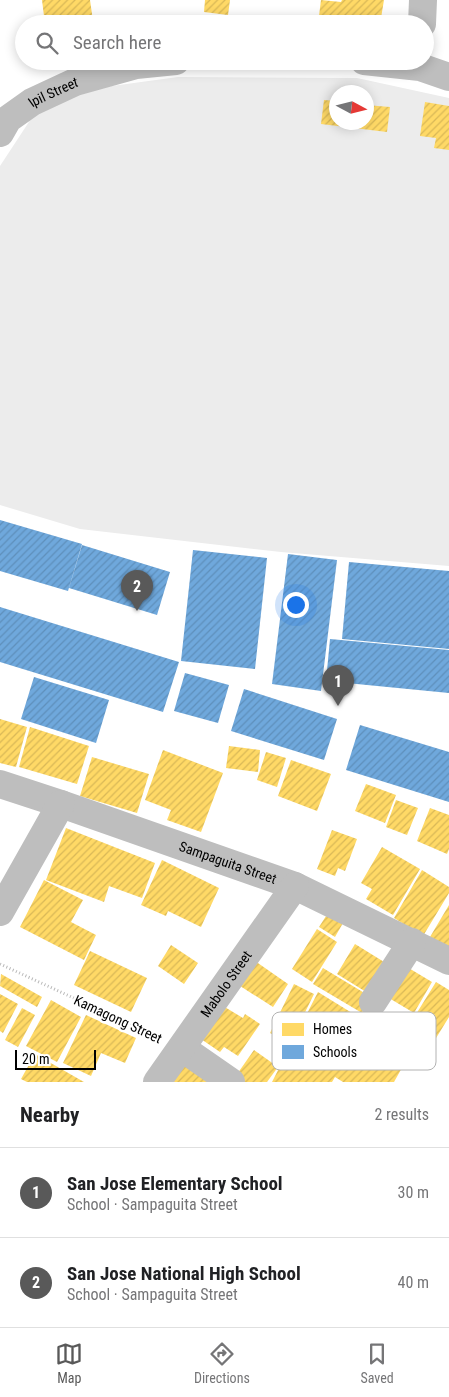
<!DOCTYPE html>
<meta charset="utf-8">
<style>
:root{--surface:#fff;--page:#f2f2f2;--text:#202124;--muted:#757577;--line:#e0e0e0;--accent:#595959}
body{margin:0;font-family:"Roboto Condensed",sans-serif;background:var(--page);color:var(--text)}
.compass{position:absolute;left:329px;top:85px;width:45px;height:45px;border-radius:50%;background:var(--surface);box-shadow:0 2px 12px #0003;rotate:97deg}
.scale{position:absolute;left:15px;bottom:12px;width:81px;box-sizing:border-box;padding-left:5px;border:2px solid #000;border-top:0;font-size:14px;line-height:18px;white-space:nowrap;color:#000;-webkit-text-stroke:4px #fff;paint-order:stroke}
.you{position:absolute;left:295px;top:604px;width:18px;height:18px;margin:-12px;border:4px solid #fff;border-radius:50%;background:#1a73e8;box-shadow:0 0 0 8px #1a73e833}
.badge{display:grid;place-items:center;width:32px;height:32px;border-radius:50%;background:var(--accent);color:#fff;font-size:16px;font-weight:700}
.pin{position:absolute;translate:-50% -41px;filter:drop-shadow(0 1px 2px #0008)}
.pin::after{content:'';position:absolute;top:26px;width:18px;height:15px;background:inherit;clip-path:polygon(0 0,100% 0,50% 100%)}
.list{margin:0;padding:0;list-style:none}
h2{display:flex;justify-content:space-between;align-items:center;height:65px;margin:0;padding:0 20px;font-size:21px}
h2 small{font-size:16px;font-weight:400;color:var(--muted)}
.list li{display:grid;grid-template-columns:32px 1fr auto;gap:15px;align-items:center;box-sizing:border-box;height:90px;padding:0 20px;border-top:1px solid var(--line)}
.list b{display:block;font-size:19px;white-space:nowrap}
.list p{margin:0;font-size:16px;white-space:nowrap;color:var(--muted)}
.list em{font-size:16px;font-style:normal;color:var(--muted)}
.icon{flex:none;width:28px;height:28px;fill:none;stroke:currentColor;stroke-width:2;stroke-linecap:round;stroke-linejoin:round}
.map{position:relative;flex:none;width:449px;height:1082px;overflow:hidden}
.search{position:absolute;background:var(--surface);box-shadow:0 2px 12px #0003;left:15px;right:15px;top:15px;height:55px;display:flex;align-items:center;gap:12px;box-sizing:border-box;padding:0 18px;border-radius:28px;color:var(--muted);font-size:19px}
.sheet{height:245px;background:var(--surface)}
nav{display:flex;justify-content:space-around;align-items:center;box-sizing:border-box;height:70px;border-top:1px solid var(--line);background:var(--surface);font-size:14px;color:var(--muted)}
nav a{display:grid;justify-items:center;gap:2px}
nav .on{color:var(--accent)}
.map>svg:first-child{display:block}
.green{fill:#ececec;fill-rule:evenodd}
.homes{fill:url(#homes-hatch)}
.schools{fill:url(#schools-hatch)}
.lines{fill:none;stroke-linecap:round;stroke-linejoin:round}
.path{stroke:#b9b9b9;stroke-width:3;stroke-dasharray:1 2.5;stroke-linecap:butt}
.minor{stroke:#bebebe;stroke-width:28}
.labels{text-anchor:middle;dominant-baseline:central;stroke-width:5;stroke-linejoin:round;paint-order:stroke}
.street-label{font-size:14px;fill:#000;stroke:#fff}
.key{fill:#fff;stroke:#b2b2b2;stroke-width:1}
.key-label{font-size:14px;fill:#000}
</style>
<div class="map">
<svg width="449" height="1082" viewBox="0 0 449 1082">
<defs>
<pattern id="homes-hatch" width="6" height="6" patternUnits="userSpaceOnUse" patternTransform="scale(1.25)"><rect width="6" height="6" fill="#ffd966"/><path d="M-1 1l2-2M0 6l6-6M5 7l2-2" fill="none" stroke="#d9b857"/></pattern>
<pattern id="schools-hatch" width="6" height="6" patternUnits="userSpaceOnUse" patternTransform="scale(1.25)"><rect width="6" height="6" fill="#6fa8dc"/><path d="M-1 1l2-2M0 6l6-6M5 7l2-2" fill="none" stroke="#5e8fbb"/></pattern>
</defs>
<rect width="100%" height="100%" fill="#fff"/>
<path class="green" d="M178 77 357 78 449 98V566L281 552 80 529 0 505V166L42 102 97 88ZM336 92H366V122H336Z"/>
<path class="homes" d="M42 0H90L93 21 69 24H45Z
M205 0H230L228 15 204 12Z
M321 0 341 2 342 0H384L380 24H318Z
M324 100 336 101V122H366V105L390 107 387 132 321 124Z
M425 102 449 106V150L434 148 436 138 420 136Z
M0 719 27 727 16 767 0 763Z
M30 727 89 746 77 784 19 767Z
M229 746 260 750 258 772 226 768Z
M163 750 223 773 201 832 167 820 171 810 145 800Z
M266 752 286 758 277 787 257 780Z
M92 757 149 774 137 813 80 796Z
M291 760 331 774 317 811 278 796Z
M366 784 396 795 385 823 355 811Z
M396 800 418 808 407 835 386 827Z
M430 808 449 815V849L447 854 417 841Z
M66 828 155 863 142 898 109 886 104 902 46 880Z
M332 830 357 839 345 871 338 868 335 876 317 869Z
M382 847 420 869 393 915 366 899 372 889 361 883Z
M162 860 219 888 201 927 168 911 166 916 141 905Z
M422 870 449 887V893L423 936 394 918Z
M44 880 83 900 71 922 96 935 84 960 20 927Z
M449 905V948L430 937Z
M328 913 343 923 335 937 319 927Z
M317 929 337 942 312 982 292 969Z
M355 944 389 965 371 995 337 974Z
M171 945 198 963 184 984 158 966Z
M90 951 147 978 131 1012 74 985Z
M255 961 288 984 273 1007 237 984Z
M402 964 432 982 414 1013 384 995Z
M323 968 371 997 362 1013 313 984Z
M1 974 42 997 37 1007 0 986Z
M436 982 449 990V1017L425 1056 400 1040Z
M294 984 314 994 290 1043 270 1033Z
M318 992 412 1050 394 1082H343L335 1077 332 1082H272Z
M0 994 18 1004 3 1033 0 1031Z
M51 1000 81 1017 57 1062 26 1046Z
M223 1006 243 1018 245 1014 260 1024 238 1056 224 1047 220 1052 201 1039Z
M22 1008 35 1015 18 1047 5 1040Z
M86 1015 136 1038 125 1063 101 1053 91 1076 63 1063Z
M254 1050 278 1067 267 1082H242L235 1077Z
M35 1054 84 1082H27L21 1079Z
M182 1060 213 1082H167Z"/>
<path class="schools" d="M0 520 82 544 68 591 0 571Z
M82 545 170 572 157 615 69 588Z
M193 550 267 558 255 669 181 661Z
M288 554 337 560 321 691 272 684Z
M349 562 449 571V649L342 639Z
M0 607 179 662 163 712 0 662Z
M330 639 449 650V693L326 681Z
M185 673 229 685 218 723 174 711Z
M34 677 109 700 96 743 21 719Z
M244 689 337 719 324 760 231 731Z
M360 725 449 752V802L346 770Z"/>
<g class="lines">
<path class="path" d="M0 964 156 1036"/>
<g class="minor">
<path d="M422 24 423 0"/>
<path d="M364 61 420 67 449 77"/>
<path id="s1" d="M0 133 8 119 32 102 75 82 136 65 176 61"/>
<path id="s2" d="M0 784 61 804 295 886 449 961"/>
<path d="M0 912 61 804"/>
<path d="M373 1002 412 942"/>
<path d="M182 1048 231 1082"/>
<path id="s3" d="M157 1082 295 886"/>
</g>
</g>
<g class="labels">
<g class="street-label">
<text stroke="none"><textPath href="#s1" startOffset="69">Ipil Street</textPath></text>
<text stroke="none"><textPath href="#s2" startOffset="241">Sampaguita Street</textPath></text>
<text stroke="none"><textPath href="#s3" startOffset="120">Mabolo Street</textPath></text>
<text transform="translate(118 1019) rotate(25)">Kamagong Street</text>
</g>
</g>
<rect x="272" y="1012" width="164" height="58" rx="8" class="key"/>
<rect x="282" y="1023" width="22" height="13" fill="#ffd966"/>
<rect x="282" y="1045" width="22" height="14" fill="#6fa8dc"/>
<g class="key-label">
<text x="313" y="1034">Homes</text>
<text x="313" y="1057">Schools</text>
</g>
</svg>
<svg class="compass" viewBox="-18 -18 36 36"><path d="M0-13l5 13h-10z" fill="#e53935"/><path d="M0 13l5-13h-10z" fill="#757577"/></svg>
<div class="scale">20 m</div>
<div class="you"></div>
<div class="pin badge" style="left:338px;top:706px">1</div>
<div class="pin badge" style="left:137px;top:611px">2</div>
<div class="search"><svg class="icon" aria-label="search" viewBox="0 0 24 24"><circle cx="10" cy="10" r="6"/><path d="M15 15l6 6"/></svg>Search here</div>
</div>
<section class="sheet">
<h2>Nearby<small>2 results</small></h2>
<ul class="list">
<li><span class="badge">1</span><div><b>San Jose Elementary School</b><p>School · Sampaguita Street</p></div><em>30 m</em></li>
<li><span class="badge">2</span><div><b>San Jose National High School</b><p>School · Sampaguita Street</p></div><em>40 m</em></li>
</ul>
</section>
<nav>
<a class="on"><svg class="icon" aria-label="map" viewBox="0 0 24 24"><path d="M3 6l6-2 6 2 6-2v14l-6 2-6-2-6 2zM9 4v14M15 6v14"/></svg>Map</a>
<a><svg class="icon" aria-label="directions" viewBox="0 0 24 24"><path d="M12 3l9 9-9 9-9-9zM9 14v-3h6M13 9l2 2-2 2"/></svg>Directions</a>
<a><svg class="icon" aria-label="saved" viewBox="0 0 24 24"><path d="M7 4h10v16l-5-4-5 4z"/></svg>Saved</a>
</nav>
